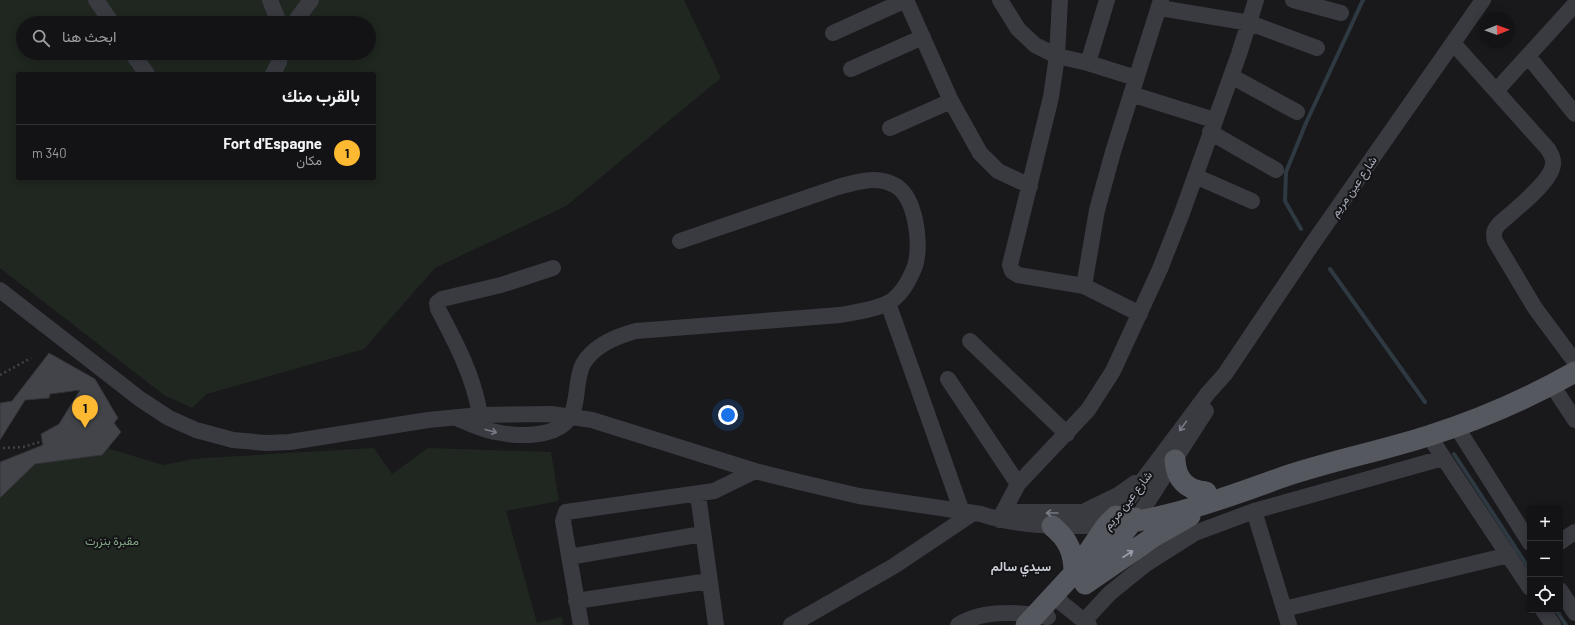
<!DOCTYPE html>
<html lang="ar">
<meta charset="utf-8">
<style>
:root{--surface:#131315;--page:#1c1c1e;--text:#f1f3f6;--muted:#9d9ea0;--line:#323234;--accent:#fcb931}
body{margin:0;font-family:Barlow,Vazirmatn,sans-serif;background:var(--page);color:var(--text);direction:rtl}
.controls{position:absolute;right:12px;bottom:12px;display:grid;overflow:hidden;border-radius:4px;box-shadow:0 2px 10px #0003}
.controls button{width:36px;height:36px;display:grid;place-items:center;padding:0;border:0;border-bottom:1px solid var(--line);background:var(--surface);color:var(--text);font:20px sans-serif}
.compass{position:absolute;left:1479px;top:12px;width:36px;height:36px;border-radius:50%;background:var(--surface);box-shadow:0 2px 10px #0003;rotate:89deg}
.you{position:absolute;left:728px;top:415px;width:14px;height:14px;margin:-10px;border:3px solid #fff;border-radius:50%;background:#1a73e8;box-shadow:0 0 0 6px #1a73e833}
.badge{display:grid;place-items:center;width:26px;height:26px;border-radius:50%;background:var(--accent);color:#111;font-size:13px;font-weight:700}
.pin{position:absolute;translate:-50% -33px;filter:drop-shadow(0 1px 2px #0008)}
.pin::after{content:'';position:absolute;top:21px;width:14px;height:12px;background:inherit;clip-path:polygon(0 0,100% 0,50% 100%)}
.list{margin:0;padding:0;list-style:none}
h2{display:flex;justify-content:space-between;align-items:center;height:52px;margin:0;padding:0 16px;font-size:17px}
h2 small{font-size:13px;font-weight:400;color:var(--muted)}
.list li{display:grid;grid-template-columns:26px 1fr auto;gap:12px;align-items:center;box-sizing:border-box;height:56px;padding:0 16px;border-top:1px solid var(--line)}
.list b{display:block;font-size:15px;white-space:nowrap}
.list p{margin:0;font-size:13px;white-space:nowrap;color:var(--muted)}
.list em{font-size:13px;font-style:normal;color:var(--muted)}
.icon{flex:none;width:22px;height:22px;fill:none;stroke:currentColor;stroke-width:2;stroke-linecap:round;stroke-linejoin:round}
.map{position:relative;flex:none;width:1575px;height:625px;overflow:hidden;direction:ltr}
.search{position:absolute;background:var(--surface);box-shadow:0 2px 10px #0003;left:16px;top:16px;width:360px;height:44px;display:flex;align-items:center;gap:10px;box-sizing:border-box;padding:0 14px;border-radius:22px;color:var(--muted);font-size:15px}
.panel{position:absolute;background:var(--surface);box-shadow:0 2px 10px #0003;left:16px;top:72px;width:360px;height:108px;border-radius:4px;direction:rtl}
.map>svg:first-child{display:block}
.green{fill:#1f2720;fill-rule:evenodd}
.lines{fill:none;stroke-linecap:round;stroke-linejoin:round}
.stream{stroke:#2e3941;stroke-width:4}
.building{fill:#434449;stroke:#333338}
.path{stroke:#404248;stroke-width:2.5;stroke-dasharray:2 3;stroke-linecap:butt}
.minor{stroke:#3a3b41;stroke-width:16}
.major{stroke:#565860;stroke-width:21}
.oneway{stroke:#787b85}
.oneway2{stroke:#9a9eaa}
.labels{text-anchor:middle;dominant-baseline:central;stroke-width:4;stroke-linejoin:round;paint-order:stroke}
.street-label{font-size:12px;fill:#abb0bc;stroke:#141417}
.park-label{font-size:12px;fill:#81a884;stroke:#141417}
.neighbourhood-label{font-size:13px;font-weight:bold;fill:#cdcfd8;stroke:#141417}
</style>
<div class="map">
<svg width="1575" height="625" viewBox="0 0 1575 625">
<rect width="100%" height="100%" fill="#19191c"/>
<path class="green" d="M0 0H684L721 78 566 206 435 268 364 349 207 394 192 408 164 395 0 268ZM23 23H369V53H23ZM18 74H374V178H18Z
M107 448 163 465 194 459 222 457 374 448 392 474 428 448 551 452 559 501 506 511 537 623 562 617 563 625H0V498L35 464 102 455Z"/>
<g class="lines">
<path class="stream" d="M1301 229 1285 201 1286 172 1306 123 1363 0
M1330 269 1425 402
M1454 454 1530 570
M1556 610 1566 625"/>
</g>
<path class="building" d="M49 353 95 379 118 418 114 423 121 432 102 455 35 464 0 498V462L43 445 41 434 59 424 80 390 50 394 49 398 25 400 0 440V403L12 401Z"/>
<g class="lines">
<path class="path" d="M0 375 31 358
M3 448 23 447 43 441"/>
<path class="minor" d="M96 0 112 23
M270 0 279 23
M906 0 951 101 980 153 998 171 1030 186
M1000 0 1018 29 1035 45 1057 56 1088 63 1136 78
M1060 0 1057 56 1051 97 1010 265 1012 271 1018 275 1084 286 1140 314
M1293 0 1341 13
M1160 8 1250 23 1317 48
M294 23 311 0
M833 33 906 0
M1453 43 1548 149C1550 153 1554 158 1553 164 1552 182 1513 211 1499 224 1494 230 1493 233 1495 241L1535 308 1575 362
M132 53 147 74
M1528 56 1575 114
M1088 63 1107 0
M851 69 923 37
M273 74 279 62 280 53
M1231 76 1297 112
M1496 91 1575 4
M1131 94 1214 120
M890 128 951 101
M1210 132 1276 170
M1195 176 1252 201
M1084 286 1097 210 1113 152 1161 0
M0 290 140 399 169 418 196 430 233 440 266 443 290 442 428 420 480 415 551 414 592 420 755 471 799 482 859 496 981 514C1021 528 1064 526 1106 526
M888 303 962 512
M970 341 1067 434
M948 379 1018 484
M1552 385 1575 420
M480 415C474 377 456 343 438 309L437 303 442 299 501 285 553 268
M456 418C469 423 482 430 496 432 518 437 557 438 570 417 579 402 575 379 583 364 594 345 617 336 636 331L840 315C856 312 874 310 888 303 901 296 910 279 915 266 922 245 916 193 892 184 875 176 856 182 838 187L680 241
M1456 426 1530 543
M1429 436 1530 588
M698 495 716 625
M1143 509 1206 411
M1087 510 1118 495 1135 483
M1254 511 1289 625
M1005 512H1119L1208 393 1225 374 1313 243 1483 0
M999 520 1018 484 1088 410 1113 371 1160 269 1182 213 1239 54 1256 0
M1560 542 1575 532
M569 557 702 534
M1560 590 1575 613
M1053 596 1089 625
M576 601 709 581
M1284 609 1509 555
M1543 610 1553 625
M1084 621 1110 593 1146 564 1195 533 1254 511 1443 458
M581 625 563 521 566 512 714 491 755 471
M791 625 894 566 973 513
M958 625C983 609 1020 612 1048 617"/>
<path class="major" d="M1175 460C1176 479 1186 490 1206 492
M1052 526C1068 539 1074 552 1074 573
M1106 526C1167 519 1226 498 1283 477 1330 461 1381 451 1428 436 1479 420 1529 398 1575 372
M1097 567 1135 518
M1085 584 1152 538 1190 516
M1026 625 1074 573 1106 526 1116 516"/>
</g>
<defs><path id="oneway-shaft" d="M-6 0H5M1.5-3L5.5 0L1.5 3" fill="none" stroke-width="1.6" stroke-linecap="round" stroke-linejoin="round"/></defs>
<g class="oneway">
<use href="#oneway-shaft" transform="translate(1183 426) rotate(126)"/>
<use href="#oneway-shaft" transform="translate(491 431) rotate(15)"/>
<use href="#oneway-shaft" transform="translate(1052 513) rotate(-180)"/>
</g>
<use class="oneway2" href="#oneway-shaft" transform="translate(1128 554) rotate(-33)"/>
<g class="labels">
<g class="street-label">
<text transform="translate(1353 186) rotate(-55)">شارع عين مريم</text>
<text transform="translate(1127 500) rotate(-52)">شارع عين مريم</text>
</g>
<g class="park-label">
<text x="112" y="540">مقبرة بنزرت</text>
</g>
<g class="neighbourhood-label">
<text x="1021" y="566">سيدي سالم</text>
</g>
</g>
</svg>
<div class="controls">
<button>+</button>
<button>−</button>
<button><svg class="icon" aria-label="locate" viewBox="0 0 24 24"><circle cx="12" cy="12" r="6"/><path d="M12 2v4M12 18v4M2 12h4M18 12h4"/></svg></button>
</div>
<svg class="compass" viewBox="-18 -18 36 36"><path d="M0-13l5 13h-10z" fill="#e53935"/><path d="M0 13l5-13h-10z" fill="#9d9ea0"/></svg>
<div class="you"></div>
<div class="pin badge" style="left:85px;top:428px">1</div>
<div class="search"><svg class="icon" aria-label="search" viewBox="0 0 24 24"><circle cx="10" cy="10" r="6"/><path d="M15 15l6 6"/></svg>ابحث هنا</div>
<section class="panel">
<h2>بالقرب منك<small></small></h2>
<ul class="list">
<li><span class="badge">1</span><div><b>Fort d'Espagne</b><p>مكان</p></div><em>340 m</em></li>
</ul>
</section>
</div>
